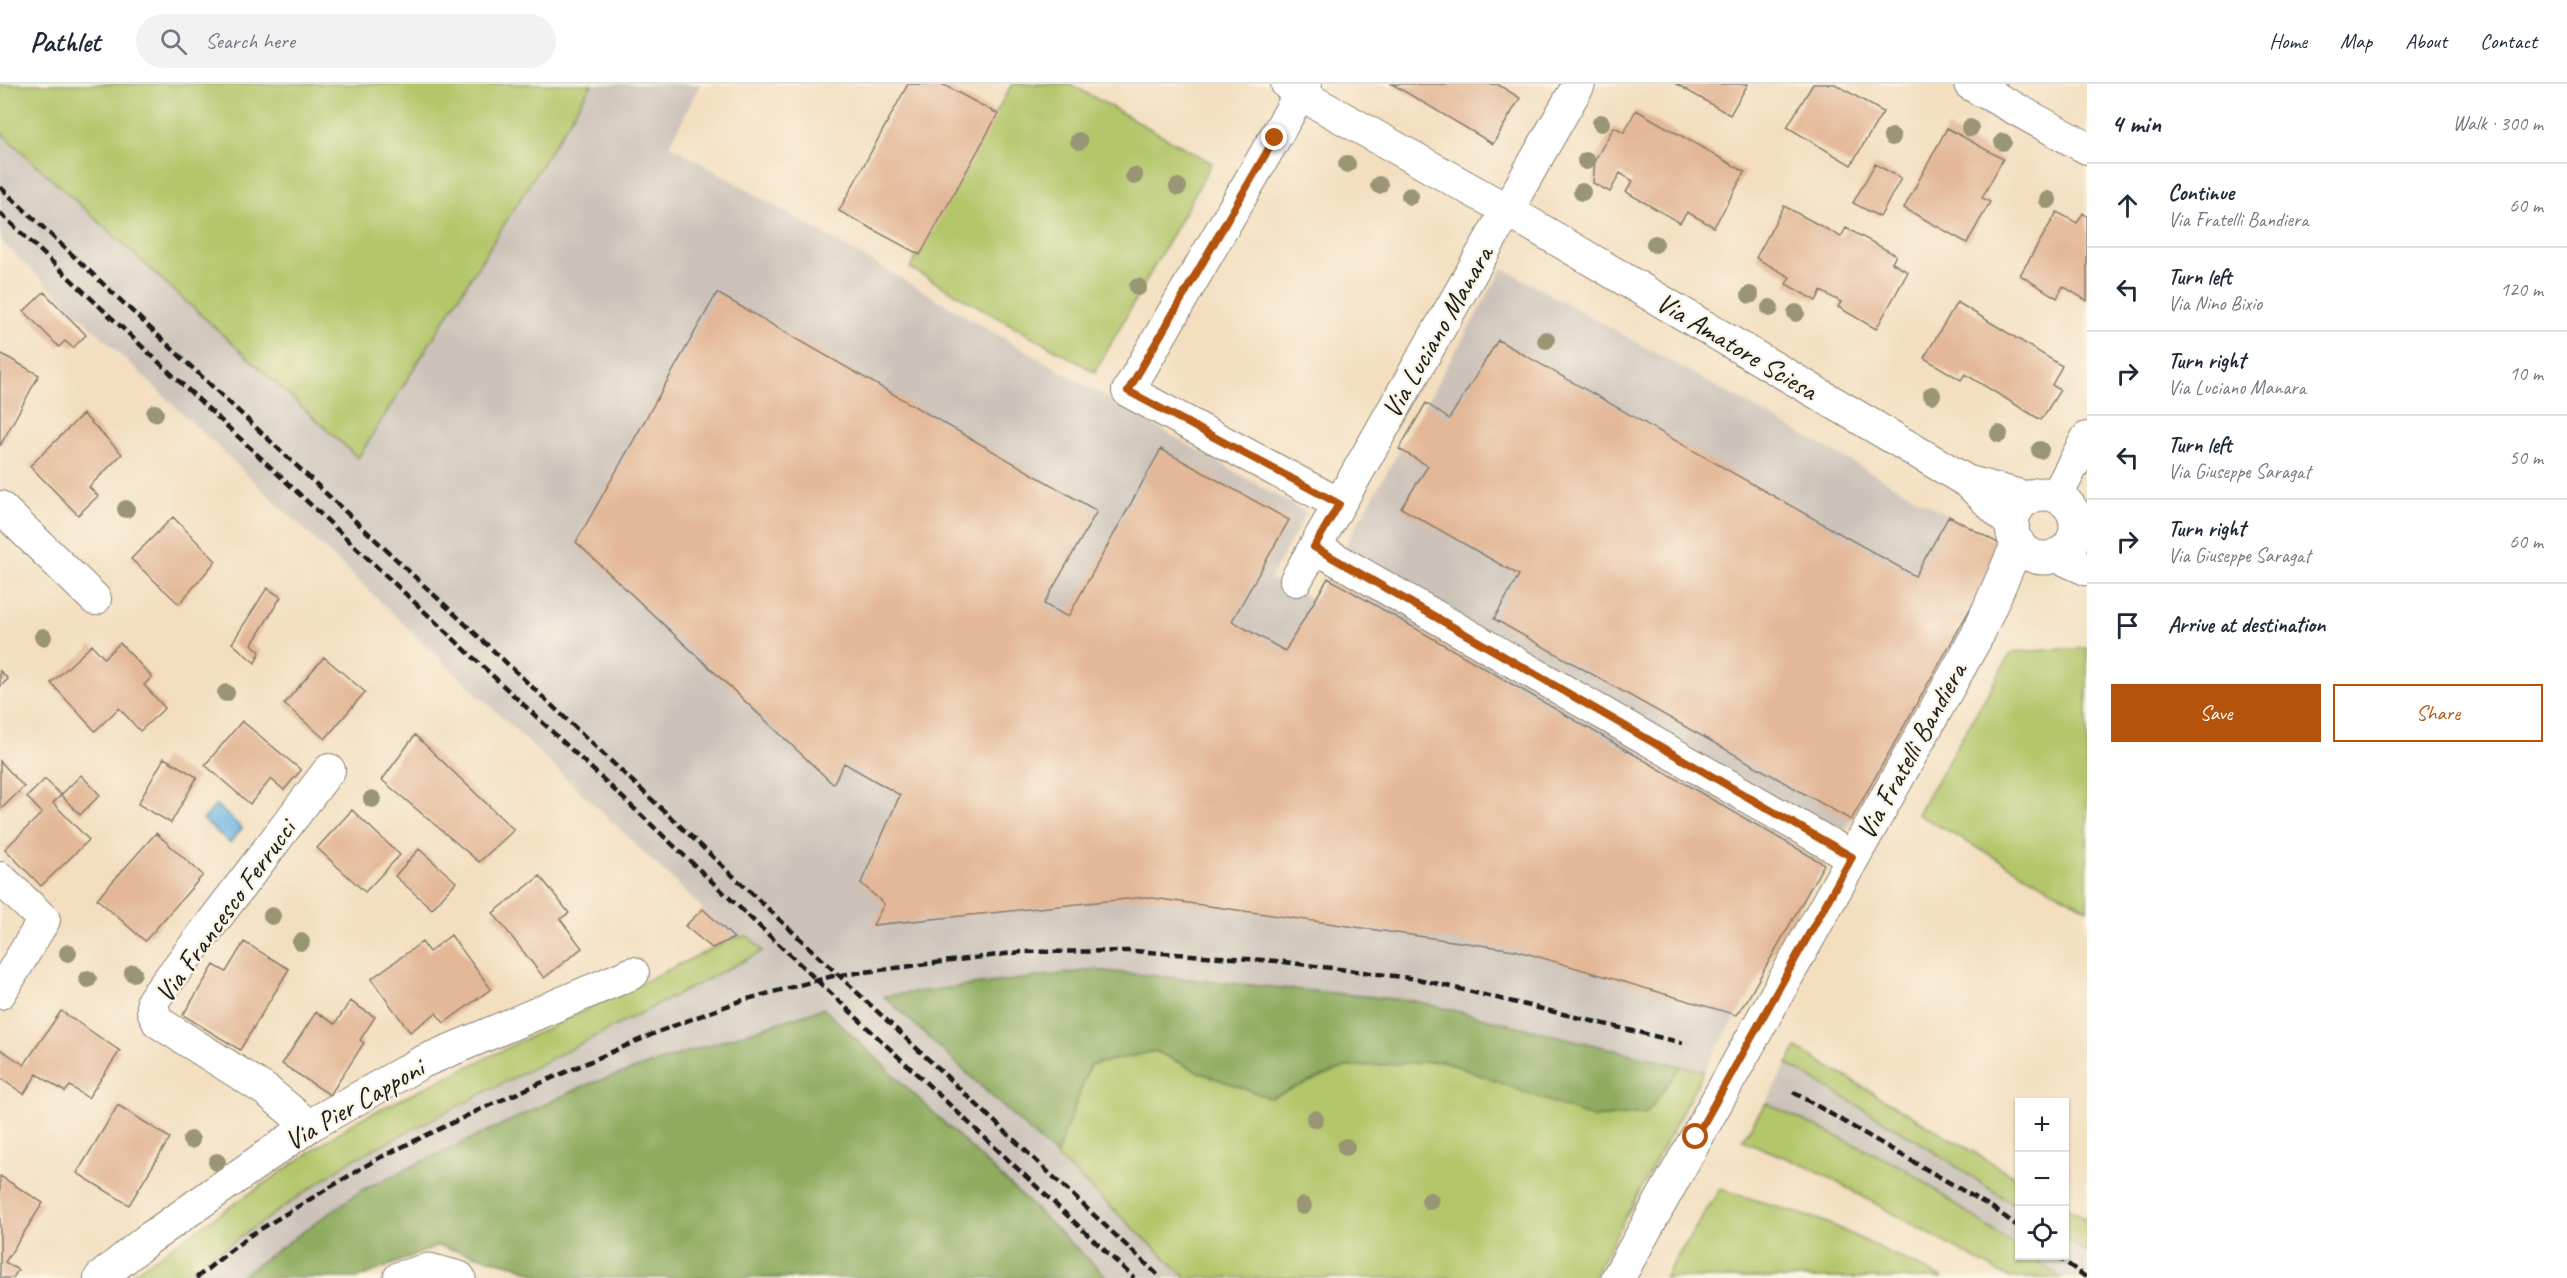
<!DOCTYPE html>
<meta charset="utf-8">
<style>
:root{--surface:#fff;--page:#f2f2f3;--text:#1f2937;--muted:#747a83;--line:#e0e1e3;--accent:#b45309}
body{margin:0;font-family:Caveat,sans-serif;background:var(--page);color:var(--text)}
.controls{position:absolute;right:18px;bottom:18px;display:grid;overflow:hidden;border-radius:0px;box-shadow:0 2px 4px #0004}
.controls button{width:54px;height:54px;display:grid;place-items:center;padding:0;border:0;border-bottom:2px solid var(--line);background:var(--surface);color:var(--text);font:30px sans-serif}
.stop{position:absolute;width:18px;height:18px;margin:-14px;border:4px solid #b45309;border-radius:50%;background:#fff}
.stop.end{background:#b45309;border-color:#fff;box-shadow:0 2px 6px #0008}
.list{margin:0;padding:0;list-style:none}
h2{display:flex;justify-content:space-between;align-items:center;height:78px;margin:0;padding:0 24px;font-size:26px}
h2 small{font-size:20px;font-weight:400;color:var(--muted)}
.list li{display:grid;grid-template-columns:39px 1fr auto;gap:18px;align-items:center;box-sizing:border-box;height:84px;padding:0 24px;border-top:2px solid var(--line)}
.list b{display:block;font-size:22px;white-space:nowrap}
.list p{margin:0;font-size:20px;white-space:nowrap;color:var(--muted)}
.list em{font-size:20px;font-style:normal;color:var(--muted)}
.actions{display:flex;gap:12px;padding:18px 24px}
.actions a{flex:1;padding:14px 0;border:2px solid var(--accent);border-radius:0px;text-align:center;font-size:21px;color:var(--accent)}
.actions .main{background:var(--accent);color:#fff}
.icon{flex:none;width:33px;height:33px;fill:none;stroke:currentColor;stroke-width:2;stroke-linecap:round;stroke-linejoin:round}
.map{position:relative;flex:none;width:2087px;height:1194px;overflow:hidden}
header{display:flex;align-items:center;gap:36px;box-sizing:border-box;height:84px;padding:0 30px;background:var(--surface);border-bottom:2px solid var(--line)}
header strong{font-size:28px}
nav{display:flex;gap:33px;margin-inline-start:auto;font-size:21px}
.search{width:420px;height:54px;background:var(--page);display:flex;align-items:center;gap:15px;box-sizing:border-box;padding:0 21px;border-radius:33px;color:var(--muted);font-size:22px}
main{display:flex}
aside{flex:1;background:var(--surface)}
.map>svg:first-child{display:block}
.industrial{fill:#ccc2b9}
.green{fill:#b3c66a;stroke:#687143;stroke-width:1.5}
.forest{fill:#8eab5e;stroke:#55643d;stroke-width:1.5}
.water{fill:#6bb3e3;stroke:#446880;stroke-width:1.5}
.building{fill:#e3b797}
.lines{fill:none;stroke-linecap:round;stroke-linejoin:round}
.minor-casing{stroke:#887e6e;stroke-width:34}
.tertiary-casing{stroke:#887e6e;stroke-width:35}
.minor{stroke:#fff;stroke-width:32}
.tertiary{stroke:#fff;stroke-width:33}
.rail{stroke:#1c1c1c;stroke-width:4.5;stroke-dasharray:9 4.5;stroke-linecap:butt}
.tree{fill:#9a9575}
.route{stroke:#b45309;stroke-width:8}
.labels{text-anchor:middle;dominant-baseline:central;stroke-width:4.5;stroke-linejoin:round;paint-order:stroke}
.street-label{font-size:28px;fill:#1c1c1c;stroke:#fcf5e5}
</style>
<header>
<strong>Pathlet</strong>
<div class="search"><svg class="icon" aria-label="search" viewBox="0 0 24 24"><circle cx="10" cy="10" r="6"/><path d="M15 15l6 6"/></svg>Search here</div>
<nav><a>Home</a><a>Map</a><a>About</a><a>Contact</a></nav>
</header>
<main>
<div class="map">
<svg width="2087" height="1194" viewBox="0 0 2087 1194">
<rect width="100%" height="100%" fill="#fcf5e5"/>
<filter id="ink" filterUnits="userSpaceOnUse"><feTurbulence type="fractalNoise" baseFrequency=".0167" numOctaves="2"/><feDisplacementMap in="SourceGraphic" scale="12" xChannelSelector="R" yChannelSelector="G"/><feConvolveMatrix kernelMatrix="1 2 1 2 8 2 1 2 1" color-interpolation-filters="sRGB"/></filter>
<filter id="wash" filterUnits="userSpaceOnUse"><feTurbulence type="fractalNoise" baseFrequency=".008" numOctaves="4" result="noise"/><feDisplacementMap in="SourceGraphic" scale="24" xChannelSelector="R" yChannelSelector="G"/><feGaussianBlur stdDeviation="1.35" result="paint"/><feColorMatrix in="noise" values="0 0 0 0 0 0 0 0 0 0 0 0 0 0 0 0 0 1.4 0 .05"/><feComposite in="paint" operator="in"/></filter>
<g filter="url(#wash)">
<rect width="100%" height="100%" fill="#f3dfc0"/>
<path class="industrial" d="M592 0H700L670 61 1306 429 1270 495 1314 516 1503 184 2005 463 1851 736 1704 987 1415 917 885 912 1187 1194H1108L823 924 586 1001 362 1106 238 1194H181L352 1076 748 852 734 854 0 156V48L358 373Z
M1787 980 1916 1056 2019 1124V1165L1904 1084 1766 1019Z
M2065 1154 2087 1169V1194H2061L2029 1172H2064Z"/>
<path class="green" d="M0 0H592L358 374 0 48Z
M1012 0H1070L1212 79 1095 288 910 184Z
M2087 564V825L1917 730 2012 568Z
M748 852 763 867 352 1076 181 1194H126L356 1037 734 854Z
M1797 964 2019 1095V1124L1916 1056 1787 980Z
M1155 967 1201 989 1270 1014 1345 983 1443 977 1593 1034 1646 1029 1681 982 1704 987 1593 1194H1187L1056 1072 1090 981Z
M1766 1019 1904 1084 2019 1165 2020 1172H2029L2061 1194H2009L1815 1086 1742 1056Z
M1720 1105 1823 1137 1943 1194H1664Z
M2064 1122 2087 1135V1169L2065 1154Z"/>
<path class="forest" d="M1094 886 1415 917 1681 982 1647 1029 1593 1034 1443 977 1345 983 1270 1014 1201 989 1156 967 1090 981 1056 1072 884 912Z
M823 924 1108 1194H543L517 1182 438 1162 358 1194H238L362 1106 586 1001Z"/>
<path class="water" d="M216 721 242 744 230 759 203 736Z"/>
<g id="blocks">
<path class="building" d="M908 0H942L998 30 920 171 839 127Z
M1392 0H1497L1520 14 1493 60Z
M1676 0H1748L1730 31Z
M1813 0H1835L1883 28 1851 81 1787 43Z
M1636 26 1745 88 1714 143 1687 128 1680 139 1626 108 1633 97 1620 89 1610 108 1593 99 1595 76 1614 43 1624 48Z
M1947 44 2003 75 1982 114 1990 118 1967 159 1904 124Z
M1875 80 1901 94 1880 133 1853 119Z
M1784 122 1841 153 1846 144 1896 171 1892 179 1908 188 1876 245 1838 223 1841 218 1821 207 1816 217 1786 200 1790 193 1756 174Z
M2057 128 2077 139 2083 129 2087 132V217L2063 202 2057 214 2020 191Z
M44 208 86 251 73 264 65 257 59 263 24 227Z
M717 209 1097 427 1044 520 1068 533 1161 365 1289 436 1232 537 1285 567 1328 494 1824 780 1747 916 1736 931 1515 866 1146 813 873 841 884 820 861 799 900 711 844 679 833 700 576 458Z
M1957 218 2062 282 2052 301 2060 306 2041 336 1965 290 1961 296 1924 274Z
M1498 256 1915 492 1949 432 2005 463 1851 736 1494 535 1519 491 1401 424 1428 382 1399 365 1426 319 1449 335Z
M0 269 39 291 0 362Z
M83 330 122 370 89 403 98 412 78 431 30 382Z
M173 433 216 477 179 520 131 475Z
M267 504 281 513 252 560 260 568 255 579 232 559Z
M120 559 152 593 144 601 165 624 140 647 119 624 95 647 51 599 92 561 104 574Z
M324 573 365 608 325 655 284 620Z
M0 587 8 595 0 603Z
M242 637 301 686 284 706 271 695 250 720 205 681Z
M415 651 514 746 479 778 382 696Z
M164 674 197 693 171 739 138 720Z
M0 677 24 703 0 726Z
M81 691 100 711 80 731 61 711 53 719 89 756 41 802 5 765 42 729 27 713 45 695 61 711Z
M352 726 400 771 365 808 317 764Z
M156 749 203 791 145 857 97 815Z
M419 765 456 798 432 825 395 792Z
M540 792 569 829 560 835 582 864 544 894 493 829Z
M703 825 734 854 712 864 685 842Z
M451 851 491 905 444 939 436 929 410 948 371 895 422 858 429 868Z
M244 858 289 885 240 966 183 931 214 881 226 888Z
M350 917 375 933 360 956 364 959 330 1011 282 980 316 928 335 940Z
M61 927 120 967 88 1014 70 1002 65 1008 37 990 24 1010 0 994V965L24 981Z
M118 1021 170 1054 129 1121 77 1089Z
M0 1092 43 1119 5 1178 18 1186 13 1194H0Z"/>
</g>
</g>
<g filter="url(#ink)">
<use href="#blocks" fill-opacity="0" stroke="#887e6e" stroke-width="1.5"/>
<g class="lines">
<defs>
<path id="minor" d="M1287 0 1300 10 1507 126 1968 398 2013 442
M1306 0 1128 307 1339 420
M1970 0 2087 64
M1969 398 2028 414
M2057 411 2087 354
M0 423 95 515
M1315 463 1852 773
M1296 496 1579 0
M0 794 44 836 0 909
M309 1042 267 1007 158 938 153 926V916L329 686
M100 1194 147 1156 309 1042 422 978 633 889"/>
<path id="tertiary" d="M2012 442a32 32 0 1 1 64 0a32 32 0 1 1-64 0Z
M2056 471 2087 485
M400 1194 429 1186 459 1194
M1618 1194 1978 550 2018 459"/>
</defs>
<use href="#minor" class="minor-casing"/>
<use href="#tertiary" class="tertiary-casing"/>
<use href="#minor" class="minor"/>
<use href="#tertiary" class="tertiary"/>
<path class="rail" d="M0 103 1161 1194
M0 129 1134 1194
M1793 1008 1993 1124 2020 1144
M2057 1172 2087 1194
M196 1194 249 1152 377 1075 481 1025 660 947 740 917 833 892 1021 868 1134 867 1276 877 1418 895 1683 959"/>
</g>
<g class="tree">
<circle cx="1601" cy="39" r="9"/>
<circle cx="1970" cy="44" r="9"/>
<circle cx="1892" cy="53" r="9"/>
<circle cx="1079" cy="57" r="9"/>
<circle cx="2003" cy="58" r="9"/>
<circle cx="1586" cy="77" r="9"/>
<circle cx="1347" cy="80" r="9"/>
<circle cx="1134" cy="92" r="9"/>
<circle cx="1379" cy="101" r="9"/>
<circle cx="1178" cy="103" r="9"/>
<circle cx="1582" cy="108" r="9"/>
<circle cx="1410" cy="112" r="9"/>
<circle cx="2048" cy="116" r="9"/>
<circle cx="1655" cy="160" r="9"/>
<circle cx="1138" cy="203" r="9"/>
<circle cx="1750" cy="211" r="9"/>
<circle cx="1770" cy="224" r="9"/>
<circle cx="1796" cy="229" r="9"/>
<circle cx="1546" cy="256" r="9"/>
<circle cx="1932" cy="311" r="9"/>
<circle cx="155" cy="329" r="9"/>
<circle cx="1999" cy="350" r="9"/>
<circle cx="2040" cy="366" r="9"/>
<circle cx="126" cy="425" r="9"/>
<circle cx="43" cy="553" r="9"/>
<circle cx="226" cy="609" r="9"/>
<circle cx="372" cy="715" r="9"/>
<circle cx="272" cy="832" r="9"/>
<circle cx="301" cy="858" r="9"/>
<circle cx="68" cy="869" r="9"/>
<circle cx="133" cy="889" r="9"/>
<circle cx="88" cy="895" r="9"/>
<circle cx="1315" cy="1035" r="9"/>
<circle cx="191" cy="1056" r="9"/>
<circle cx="1346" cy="1063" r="9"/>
<circle cx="217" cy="1078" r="9"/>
<circle cx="1430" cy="1117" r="9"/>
<circle cx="1303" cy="1122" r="9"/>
</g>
</g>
<g class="lines" filter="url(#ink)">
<path class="route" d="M1275 54 1128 307 1339 420 1314 463 1852 773 1696 1053"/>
</g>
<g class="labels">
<g class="street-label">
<text transform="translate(1437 248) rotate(-60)">Via Luciano Manara</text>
<text transform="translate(1737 262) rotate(31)">Via Amatore Sciesa</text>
<text transform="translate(1911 667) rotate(-61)">Via Fratelli Bandiera</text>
<text transform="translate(225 827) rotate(-54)">Via Francesco Ferrucci</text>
<text transform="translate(354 1020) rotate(-30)">Via Pier Capponi</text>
</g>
</g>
</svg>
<div class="controls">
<button>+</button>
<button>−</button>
<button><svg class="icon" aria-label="locate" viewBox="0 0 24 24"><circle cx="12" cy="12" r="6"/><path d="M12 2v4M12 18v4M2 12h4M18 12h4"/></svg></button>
</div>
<div class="stop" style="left:1696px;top:1053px"></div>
<div class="stop end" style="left:1275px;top:54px"></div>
</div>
<aside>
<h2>4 min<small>Walk · 300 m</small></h2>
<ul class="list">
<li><svg class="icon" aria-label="ahead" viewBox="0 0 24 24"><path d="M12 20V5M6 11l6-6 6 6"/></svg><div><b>Continue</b><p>Via Fratelli Bandiera</p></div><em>60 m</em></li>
<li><svg class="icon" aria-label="left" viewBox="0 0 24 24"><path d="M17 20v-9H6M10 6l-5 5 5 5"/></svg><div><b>Turn left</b><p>Via Nino Bixio</p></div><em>120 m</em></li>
<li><svg class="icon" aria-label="right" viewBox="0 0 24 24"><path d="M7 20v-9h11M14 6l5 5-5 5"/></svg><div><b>Turn right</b><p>Via Luciano Manara</p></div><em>10 m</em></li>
<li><svg class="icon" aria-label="left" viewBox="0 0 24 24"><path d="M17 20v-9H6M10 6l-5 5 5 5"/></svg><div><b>Turn left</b><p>Via Giuseppe Saragat</p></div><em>50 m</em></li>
<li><svg class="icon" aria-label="right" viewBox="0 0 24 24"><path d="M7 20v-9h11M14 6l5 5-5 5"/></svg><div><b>Turn right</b><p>Via Giuseppe Saragat</p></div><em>60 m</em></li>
<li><svg class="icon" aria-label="arrive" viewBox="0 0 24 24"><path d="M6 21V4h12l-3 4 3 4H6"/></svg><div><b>Arrive at destination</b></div></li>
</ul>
<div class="actions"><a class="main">Save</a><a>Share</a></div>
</aside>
</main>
